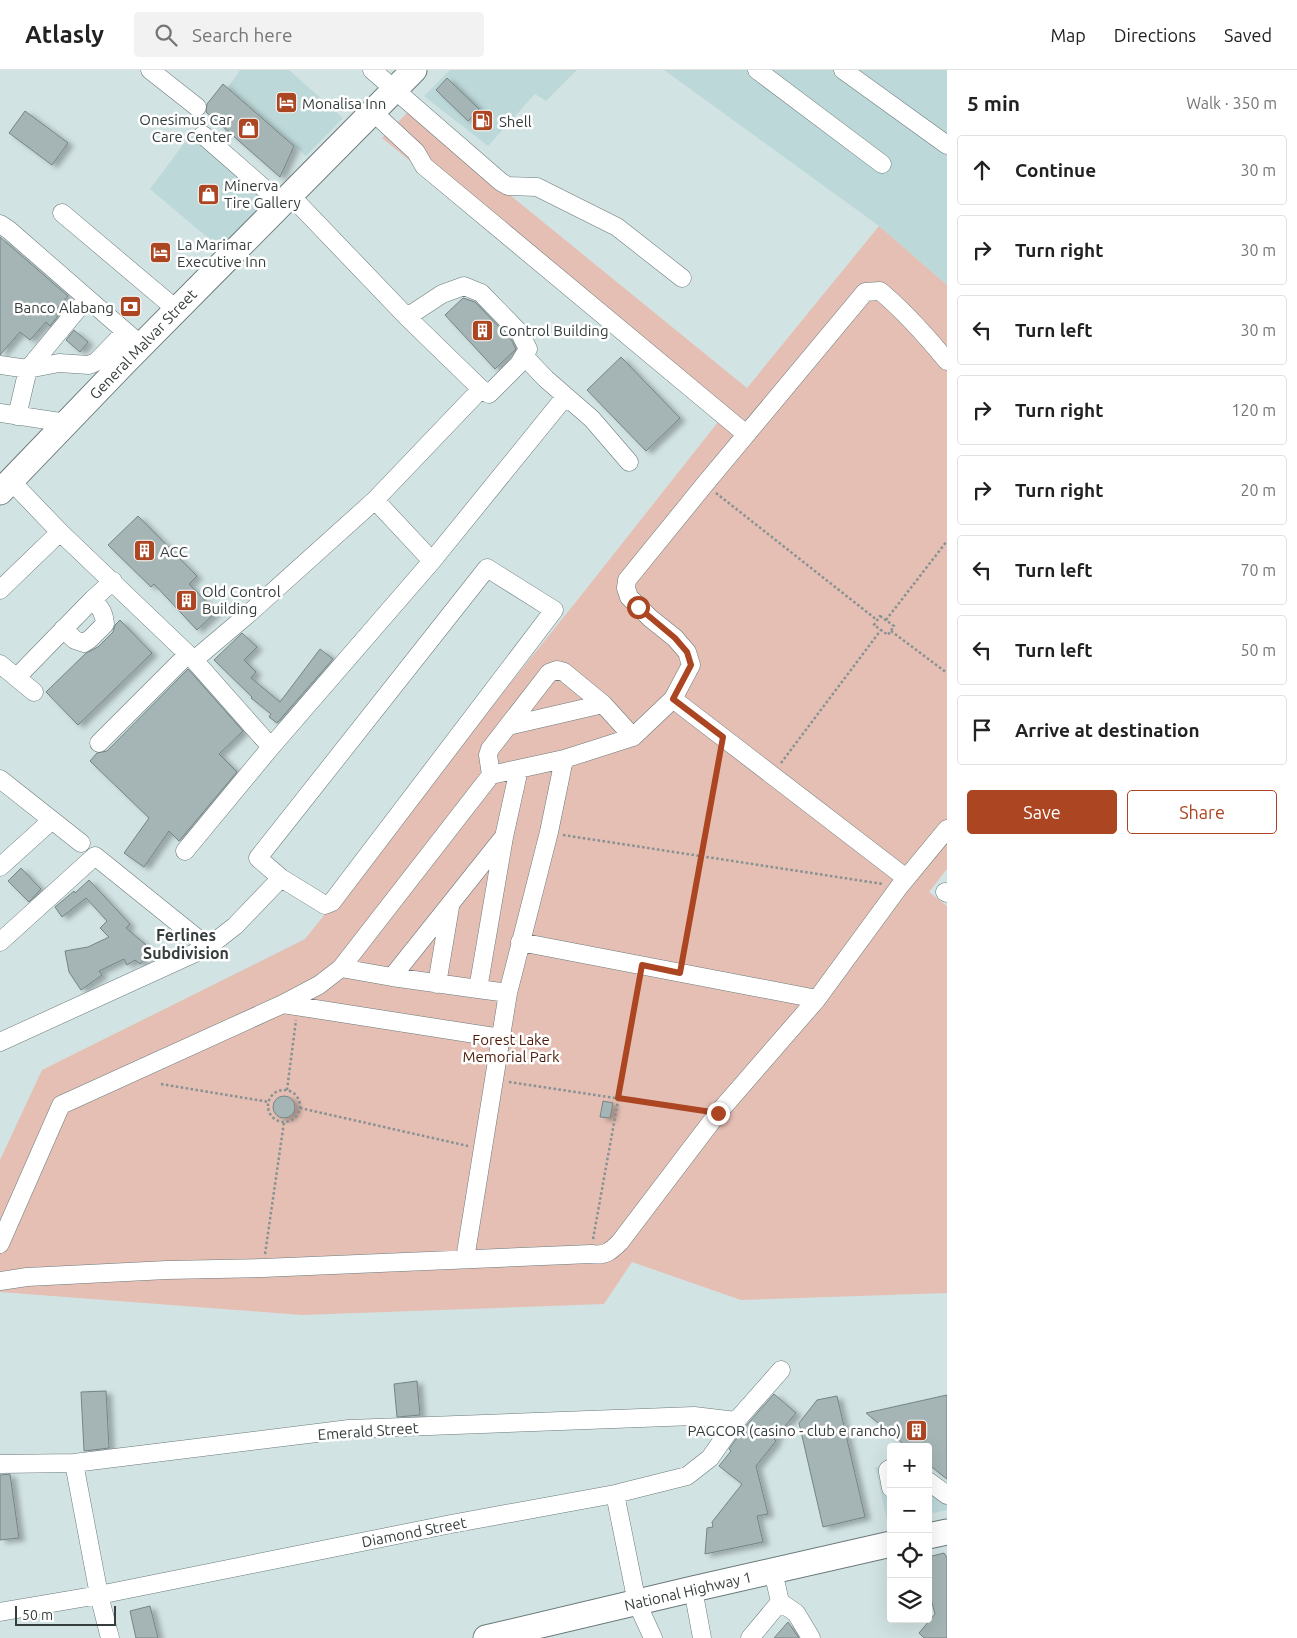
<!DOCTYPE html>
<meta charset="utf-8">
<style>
:root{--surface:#fff;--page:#f2f2f2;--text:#222;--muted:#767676;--line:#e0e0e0;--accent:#ac4521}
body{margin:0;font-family:Ubuntu,sans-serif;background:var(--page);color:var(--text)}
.controls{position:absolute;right:15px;bottom:15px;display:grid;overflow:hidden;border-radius:5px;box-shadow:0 5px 20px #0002}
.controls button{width:45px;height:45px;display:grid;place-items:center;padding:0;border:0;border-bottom:1px solid var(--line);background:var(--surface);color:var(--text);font:25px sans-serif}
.scale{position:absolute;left:15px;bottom:12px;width:101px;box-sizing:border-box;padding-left:5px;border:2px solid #363d3d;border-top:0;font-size:14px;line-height:18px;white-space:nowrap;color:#363d3d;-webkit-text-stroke:4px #fff;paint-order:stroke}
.stop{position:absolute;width:15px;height:15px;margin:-11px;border:4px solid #ac4521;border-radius:50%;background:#fff}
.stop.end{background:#ac4521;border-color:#fff;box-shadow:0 1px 5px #0008}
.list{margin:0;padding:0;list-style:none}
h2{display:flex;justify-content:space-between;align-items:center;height:65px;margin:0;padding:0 20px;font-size:21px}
h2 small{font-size:16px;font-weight:400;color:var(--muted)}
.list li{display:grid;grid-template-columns:32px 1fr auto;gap:15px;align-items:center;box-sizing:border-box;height:70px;margin:0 10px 10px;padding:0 10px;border:1px solid var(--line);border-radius:5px}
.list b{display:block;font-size:19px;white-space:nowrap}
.list em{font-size:16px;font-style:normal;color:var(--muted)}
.actions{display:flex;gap:10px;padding:15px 20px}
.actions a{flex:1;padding:11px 0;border:1px solid var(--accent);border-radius:5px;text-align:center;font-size:18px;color:var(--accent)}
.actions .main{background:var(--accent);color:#fff}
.icon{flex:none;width:28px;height:28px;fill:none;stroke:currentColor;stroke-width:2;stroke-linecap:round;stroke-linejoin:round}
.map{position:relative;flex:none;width:947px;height:1568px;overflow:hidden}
header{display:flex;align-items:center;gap:30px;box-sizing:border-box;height:70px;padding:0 25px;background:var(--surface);border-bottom:1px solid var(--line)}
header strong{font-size:24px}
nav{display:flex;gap:28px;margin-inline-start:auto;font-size:18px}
.search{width:350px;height:45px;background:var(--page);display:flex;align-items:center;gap:12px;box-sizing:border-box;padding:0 18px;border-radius:5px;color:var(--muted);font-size:19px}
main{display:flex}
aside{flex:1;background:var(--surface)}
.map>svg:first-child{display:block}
.built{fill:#bdd8d9}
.green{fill:#e5bfb3}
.building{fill:#a5b5b6;stroke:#758485;filter:url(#shadow)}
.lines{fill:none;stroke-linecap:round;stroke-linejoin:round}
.minor-casing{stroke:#6a797a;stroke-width:19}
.highway-casing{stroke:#6a797a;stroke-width:27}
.path{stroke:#859192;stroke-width:2.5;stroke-dasharray:2.5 2.5;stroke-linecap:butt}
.minor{stroke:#fff;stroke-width:18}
.highway{stroke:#fff;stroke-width:25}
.route{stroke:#ac4521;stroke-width:6}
.labels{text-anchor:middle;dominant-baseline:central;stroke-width:5;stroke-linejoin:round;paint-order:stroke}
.poi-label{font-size:15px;fill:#363d3d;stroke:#fff;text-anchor:start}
.street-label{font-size:15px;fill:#363d3d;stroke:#fff}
.park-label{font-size:15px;fill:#4d1b0a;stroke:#fff}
.neighbourhood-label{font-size:16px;font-weight:bold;fill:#363d3d;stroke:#fff}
</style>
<header>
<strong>Atlasly</strong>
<div class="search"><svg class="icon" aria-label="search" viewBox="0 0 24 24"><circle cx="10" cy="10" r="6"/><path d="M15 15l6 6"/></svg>Search here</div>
<nav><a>Map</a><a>Directions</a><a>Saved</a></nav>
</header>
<main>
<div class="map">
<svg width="947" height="1568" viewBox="0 0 947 1568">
<defs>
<filter id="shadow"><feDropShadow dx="5.5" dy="3" stdDeviation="2.5" flood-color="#0004"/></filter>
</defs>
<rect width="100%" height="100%" fill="#d2e3e4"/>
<path class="built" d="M240 0H289L343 48 306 86 228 17Z
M450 0H577L546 31 535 24 488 76 424 26Z
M664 0H947V215L879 156Z
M191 64 266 130 220 178 150 119Z
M891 1395V1453L888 1454 875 1397Z
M928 1406 947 1421V1440L928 1444Z"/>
<path class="green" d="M408 42 747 318 879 156 947 215V799L929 822 947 836V1223L741 1230 632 1192 604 1234 302 1245 0 1222V1090L42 1000 305 869 583 523 722 347 382 68Z"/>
<path class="building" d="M447 8 479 39 468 51 436 20Z
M223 14 294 76 280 107 206 42 207 34Z
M25 41 68 73 52 95 9 63Z
M0 167 68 226 54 242 58 246 50 256 46 252 30 270 20 262 0 285Z
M463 228 475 232 511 269 516 279 495 299 445 245Z
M74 260 88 272 80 282 66 270Z
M621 287 680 348 646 381 587 320Z
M138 446 197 506 189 514 216 542 197 560 154 514 151 517 108 475Z
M120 550 152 583 78 655 46 622 86 583 98 577 113 562 115 555Z
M242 563 257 577 244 590 256 602 251 608 280 632 320 579 333 589 277 653 269 647 271 644 251 628 252 627 214 590Z
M188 599 243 661 219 684 237 702 179 771 169 761 144 797 124 783 149 748 90 691 97 683 107 681Z
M21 798 41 819 29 832 8 811Z
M89 810 130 854 126 858 152 880 140 894 135 890 127 895 124 889 99 901 102 905 81 920 69 902 65 881 88 877 109 867 100 858 107 851 86 828 62 847 55 837 74 821 75 823Z
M273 1037a11 11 0 1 1 22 0a11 11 0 1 1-22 0Z
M603 1031 613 1033 610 1048 600 1047Z
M417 1311 420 1345 397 1347 394 1314Z
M106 1321 109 1378 84 1381 81 1322Z
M774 1324 796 1343 774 1369 776 1371 756 1396 768 1444 757 1446 763 1472 705 1484 707 1458 713 1457 712 1452 742 1414 719 1396 731 1381 729 1379 744 1358Z
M947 1325V1409L928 1394V1377H907L866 1343Z
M837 1326 865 1447 823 1457 799 1353 817 1330Z
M10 1404 19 1468 0 1470V1405Z
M944 1483 947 1488V1568H924L919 1563 935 1544 928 1518V1487Z
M150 1536 158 1568H136L130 1541Z
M788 1552 799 1568H774Z"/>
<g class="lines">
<defs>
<path id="minor" d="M150 0 197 37
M372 0 501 112 508 116 537 117 617 157 682 208
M757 0 882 94
M843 0 947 75
M373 42 416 82 424 96 746 364
M203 65 282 134
M290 125 407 247 481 319 489 324 519 294 528 279 520 263 481 223 464 216 442 224 407 247
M62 143 177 240
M0 154 9 160 142 276
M524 286 546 309 592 349 629 392
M0 295 28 299 17 346
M28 299 59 293 89 295 96 292 125 262
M28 299 87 228
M0 343 67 353
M11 411 60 462 194 590 271 677
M375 430 432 491
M487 498 554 540 332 832 325 835 281 808 258 788Z
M0 520 60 462
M63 559 75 570 84 573 90 569 105 554C104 542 100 538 93 529
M194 590 246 546 375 430 481 319
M0 594 34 622
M17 607 93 529 113 511
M673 629 906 808
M508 656 603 634
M99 673 188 584
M491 705 488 685 490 679 549 603 557 600 564 602 603 634 633 667
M0 709 81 773
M185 781 271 677 432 491 565 327
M0 797 52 750
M945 822 947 823
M0 872 95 786 208 877
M520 872 817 929
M341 898 392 907 478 919 504 767 519 699
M392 907 502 769
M437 914 450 837
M478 919 508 923
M283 934 501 968
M0 972 208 877 235 856 281 808
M0 1174 61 1035 283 934 319 915 341 898 491 705 564 689
M465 1189 508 923 549 762 564 689 633 667 673 629 691 595 687 582 675 568 650 548 629 527 626 518 627 510 705 414 865 222 880 221C903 240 928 268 947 291
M0 1211 27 1207 167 1200 263 1198 591 1184C605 1186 610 1182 620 1172L718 1043 817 929 899 817 947 759
M74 1393 99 1525 110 1568
M0 1394 74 1393 349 1359 694 1346 736 1351
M891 1398 888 1400V1402L891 1418
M928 1411 947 1425
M615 1424 637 1533 653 1568
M693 1519 702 1568
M780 1532 796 1543 811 1568
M0 1542 99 1525 451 1454 615 1424 687 1406 710 1388 736 1351 781 1300
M750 1568 780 1532 773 1501"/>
<path id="highway" d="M0 422 127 290 414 0
M928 1466 947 1462
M486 1568 693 1519 891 1474"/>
</defs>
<use href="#minor" class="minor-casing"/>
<use href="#highway" class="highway-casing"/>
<path class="path" d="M716 423 877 550
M880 546 894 556 888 565 874 555Z
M886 550 947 471
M891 561 947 603
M781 693 881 560
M563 765 883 814
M682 889 720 683
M509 1012 701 1041
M161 1014 269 1032
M287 1020 296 950
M268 1036a16 16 0 1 1 32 0a16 16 0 1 1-32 0Z
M300 1038 468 1076
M593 1169 640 909
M265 1184 284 1052"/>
<use href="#minor" class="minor"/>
<use href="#highway" class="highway"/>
</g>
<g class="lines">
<path class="route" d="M638 537 675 568 687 582 691 595 673 629 723 667 680 903 642 895 618 1028 718 1043"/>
</g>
<defs>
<symbol id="hotel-square" viewBox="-11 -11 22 22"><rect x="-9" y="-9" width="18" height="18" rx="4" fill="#ac4521" stroke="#fff"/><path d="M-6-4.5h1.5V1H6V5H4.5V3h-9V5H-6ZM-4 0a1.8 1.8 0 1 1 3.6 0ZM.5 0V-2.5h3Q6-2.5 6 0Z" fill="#fff"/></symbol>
<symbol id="fuel-square" viewBox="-11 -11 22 22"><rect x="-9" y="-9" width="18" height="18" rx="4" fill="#ac4521" stroke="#fff"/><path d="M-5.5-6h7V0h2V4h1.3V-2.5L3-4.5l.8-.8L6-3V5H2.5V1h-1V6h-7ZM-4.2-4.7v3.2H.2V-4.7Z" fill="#fff"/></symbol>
<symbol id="shop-square" viewBox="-11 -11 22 22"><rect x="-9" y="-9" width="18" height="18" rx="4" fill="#ac4521" stroke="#fff"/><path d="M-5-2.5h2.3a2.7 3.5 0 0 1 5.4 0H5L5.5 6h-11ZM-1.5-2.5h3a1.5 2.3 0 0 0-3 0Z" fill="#fff"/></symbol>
<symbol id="bank-square" viewBox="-11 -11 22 22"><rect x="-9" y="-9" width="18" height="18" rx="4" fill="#ac4521" stroke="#fff"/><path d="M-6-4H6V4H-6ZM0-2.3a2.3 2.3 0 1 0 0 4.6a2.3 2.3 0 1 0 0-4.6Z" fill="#fff"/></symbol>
<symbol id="building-square" viewBox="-11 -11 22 22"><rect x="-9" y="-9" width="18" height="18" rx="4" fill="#ac4521" stroke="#fff"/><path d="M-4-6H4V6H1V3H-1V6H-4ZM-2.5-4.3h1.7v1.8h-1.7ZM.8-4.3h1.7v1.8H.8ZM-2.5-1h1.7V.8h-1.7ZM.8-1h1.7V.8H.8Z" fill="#fff"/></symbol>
</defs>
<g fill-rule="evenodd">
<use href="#hotel-square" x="274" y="20" width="25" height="25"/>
<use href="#fuel-square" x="470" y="38" width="25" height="25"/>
<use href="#shop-square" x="236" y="46" width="25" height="25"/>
<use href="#shop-square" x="196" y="112" width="25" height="25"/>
<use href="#hotel-square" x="148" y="170" width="25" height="25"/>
<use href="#bank-square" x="118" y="224" width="25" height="25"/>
<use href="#building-square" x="470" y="248" width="25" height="25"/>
<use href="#building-square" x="132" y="468" width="25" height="25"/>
<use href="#building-square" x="174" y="518" width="25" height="25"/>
<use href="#building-square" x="904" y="1348" width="25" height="25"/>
</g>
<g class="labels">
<g class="poi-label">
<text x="302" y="33">Monalisa Inn</text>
<text x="232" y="49" text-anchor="end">Onesimus Car<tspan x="232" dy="17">Care Center</tspan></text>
<text x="499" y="51">Shell</text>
<text x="224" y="115">Minerva<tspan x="224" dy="17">Tire Gallery</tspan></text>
<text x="177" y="174">La Marimar<tspan x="177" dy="17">Executive Inn</tspan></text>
<text x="114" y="237" text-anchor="end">Banco Alabang</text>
<text x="499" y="260">Control Building</text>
<text x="160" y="481">ACC</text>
<text x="202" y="521">Old Control<tspan x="202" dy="17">Building</tspan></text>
<text x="901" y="1360" text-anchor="end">PAGCOR (casino - club e rancho)</text>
</g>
<g class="street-label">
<text transform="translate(143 274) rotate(-46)">General Malvar Street</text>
<text transform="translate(368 1361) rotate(-4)">Emerald Street</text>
<text transform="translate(414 1462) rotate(-11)">Diamond Street</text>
<text transform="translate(688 1521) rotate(-13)">National Highway 1</text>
</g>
<g class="park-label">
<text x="511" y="969">Forest Lake<tspan x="511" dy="17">Memorial Park</tspan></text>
</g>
<g class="neighbourhood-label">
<text x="186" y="865">Ferlines<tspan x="186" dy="18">Subdivision</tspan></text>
</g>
</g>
</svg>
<div class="controls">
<button>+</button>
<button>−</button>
<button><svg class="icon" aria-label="locate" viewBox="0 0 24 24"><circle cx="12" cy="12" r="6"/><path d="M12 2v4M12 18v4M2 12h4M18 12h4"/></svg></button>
<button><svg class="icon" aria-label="layers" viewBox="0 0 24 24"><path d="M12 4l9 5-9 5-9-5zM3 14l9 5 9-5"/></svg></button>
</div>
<div class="scale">50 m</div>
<div class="stop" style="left:638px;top:537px"></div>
<div class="stop end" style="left:718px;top:1043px"></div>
</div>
<aside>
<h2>5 min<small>Walk · 350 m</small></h2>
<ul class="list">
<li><svg class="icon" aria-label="ahead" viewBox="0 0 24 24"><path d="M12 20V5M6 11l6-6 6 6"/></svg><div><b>Continue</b></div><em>30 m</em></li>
<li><svg class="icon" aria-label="right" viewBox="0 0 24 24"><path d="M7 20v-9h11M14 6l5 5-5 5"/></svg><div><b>Turn right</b></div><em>30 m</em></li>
<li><svg class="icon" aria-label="left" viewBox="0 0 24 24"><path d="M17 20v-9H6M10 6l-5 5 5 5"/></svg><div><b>Turn left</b></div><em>30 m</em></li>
<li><svg class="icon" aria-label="right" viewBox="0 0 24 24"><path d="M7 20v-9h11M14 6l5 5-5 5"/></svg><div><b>Turn right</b></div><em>120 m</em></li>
<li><svg class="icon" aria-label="right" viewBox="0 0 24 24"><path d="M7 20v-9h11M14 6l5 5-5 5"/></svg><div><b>Turn right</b></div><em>20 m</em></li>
<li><svg class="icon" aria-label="left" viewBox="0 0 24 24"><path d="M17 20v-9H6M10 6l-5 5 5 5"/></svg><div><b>Turn left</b></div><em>70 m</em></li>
<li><svg class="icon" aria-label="left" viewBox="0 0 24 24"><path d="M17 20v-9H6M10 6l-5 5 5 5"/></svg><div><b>Turn left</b></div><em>50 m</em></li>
<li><svg class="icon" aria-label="arrive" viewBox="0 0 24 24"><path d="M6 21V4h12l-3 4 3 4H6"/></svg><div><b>Arrive at destination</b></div></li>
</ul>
<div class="actions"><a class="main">Save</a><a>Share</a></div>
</aside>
</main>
